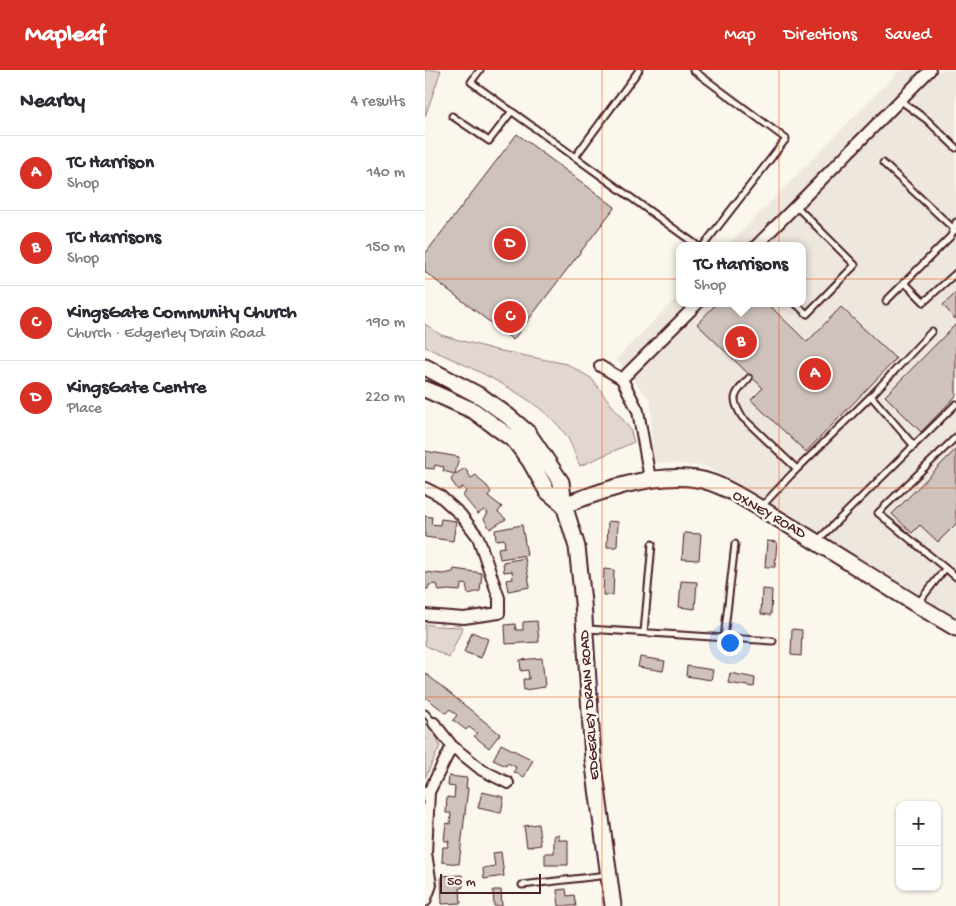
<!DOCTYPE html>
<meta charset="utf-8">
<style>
:root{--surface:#fff;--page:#f7f7f7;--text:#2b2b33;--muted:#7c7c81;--line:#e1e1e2;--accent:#d93025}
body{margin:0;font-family:"Gochi Hand",sans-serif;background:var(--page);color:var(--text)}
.controls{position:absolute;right:15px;bottom:15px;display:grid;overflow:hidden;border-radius:10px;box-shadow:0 1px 4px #0004}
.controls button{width:45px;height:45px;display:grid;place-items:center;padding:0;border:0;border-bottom:1px solid var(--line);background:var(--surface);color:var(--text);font:25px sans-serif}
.scale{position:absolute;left:15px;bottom:12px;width:101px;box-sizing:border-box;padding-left:5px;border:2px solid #4a1f2b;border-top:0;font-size:14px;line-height:18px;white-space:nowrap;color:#4a1f2b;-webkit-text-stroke:4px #fbf7ec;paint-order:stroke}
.you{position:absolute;left:304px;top:572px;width:18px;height:18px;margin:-12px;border:4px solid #fff;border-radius:50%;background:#1a73e8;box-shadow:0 0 0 8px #1a73e833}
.badge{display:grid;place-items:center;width:32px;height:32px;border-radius:50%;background:var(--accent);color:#fff;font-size:16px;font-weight:700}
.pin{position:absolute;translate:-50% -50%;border:2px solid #fff;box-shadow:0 1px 5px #0006}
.popup{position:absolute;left:251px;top:172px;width:130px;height:65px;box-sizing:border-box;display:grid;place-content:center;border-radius:10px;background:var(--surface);filter:drop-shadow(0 1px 4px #0005);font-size:16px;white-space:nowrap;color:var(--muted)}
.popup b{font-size:19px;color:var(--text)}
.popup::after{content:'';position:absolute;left:50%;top:100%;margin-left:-10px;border:10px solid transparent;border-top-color:var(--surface)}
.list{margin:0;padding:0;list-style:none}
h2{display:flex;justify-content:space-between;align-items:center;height:65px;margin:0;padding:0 20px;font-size:21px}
h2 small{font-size:16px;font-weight:400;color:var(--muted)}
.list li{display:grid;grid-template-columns:32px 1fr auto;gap:15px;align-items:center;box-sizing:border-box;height:75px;padding:0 20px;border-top:1px solid var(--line)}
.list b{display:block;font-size:19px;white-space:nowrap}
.list p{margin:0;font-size:16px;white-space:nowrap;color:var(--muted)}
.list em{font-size:16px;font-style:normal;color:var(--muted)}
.map{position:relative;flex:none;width:531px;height:836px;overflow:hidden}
header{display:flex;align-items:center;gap:30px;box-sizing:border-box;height:70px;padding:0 25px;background:var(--accent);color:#fff}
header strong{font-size:24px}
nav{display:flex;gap:28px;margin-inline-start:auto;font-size:18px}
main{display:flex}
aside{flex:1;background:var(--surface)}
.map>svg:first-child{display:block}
.built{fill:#eee7de}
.green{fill:#e2d7d0;stroke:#967b7e}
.building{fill:#cfc2bc;stroke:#4a1f2b}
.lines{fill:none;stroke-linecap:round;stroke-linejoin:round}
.lane-casing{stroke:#4a1f2b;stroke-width:9}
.street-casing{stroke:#4a1f2b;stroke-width:14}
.secondary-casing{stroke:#4a1f2b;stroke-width:19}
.lane{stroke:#fbf7ec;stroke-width:5}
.street{stroke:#fbf7ec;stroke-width:10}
.secondary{stroke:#fbf7ec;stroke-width:15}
.grid{fill:none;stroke:#e8590c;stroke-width:1;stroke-opacity:0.55}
.labels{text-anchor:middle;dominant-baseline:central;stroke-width:5;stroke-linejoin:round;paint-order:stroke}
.street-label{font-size:15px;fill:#4a1f2b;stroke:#fbf7ec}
</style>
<header>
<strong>Mapleaf</strong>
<nav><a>Map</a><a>Directions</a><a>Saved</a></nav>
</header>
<main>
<aside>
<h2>Nearby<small>4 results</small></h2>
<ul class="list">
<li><span class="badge">A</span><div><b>TC Harrison</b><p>Shop</p></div><em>140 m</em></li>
<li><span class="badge">B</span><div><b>TC Harrisons</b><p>Shop</p></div><em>150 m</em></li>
<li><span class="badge">C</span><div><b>KingsGate Community Church</b><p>Church · Edgerley Drain Road</p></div><em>190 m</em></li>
<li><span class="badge">D</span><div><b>KingsGate Centre</b><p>Place</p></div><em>220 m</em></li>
</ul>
</aside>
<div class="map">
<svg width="531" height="836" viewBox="0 0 531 836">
<rect width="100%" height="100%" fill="#fbf7ec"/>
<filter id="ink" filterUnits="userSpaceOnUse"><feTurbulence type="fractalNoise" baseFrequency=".02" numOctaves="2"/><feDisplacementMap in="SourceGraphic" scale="10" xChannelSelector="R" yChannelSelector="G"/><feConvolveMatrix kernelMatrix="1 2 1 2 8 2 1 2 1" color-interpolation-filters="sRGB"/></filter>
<g filter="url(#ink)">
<path class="built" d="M475 0H531V550L280 396 227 392 226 331 191 289 255 224V233H377V176H302Z"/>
<path class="green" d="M0 0H16L0 47Z
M0 254 16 265 71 280 142 294 166 308 205 359 209 372 155 396C150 386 147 373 140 364 115 327 41 295 0 277Z
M0 554 11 556 38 557 24 588 0 575Z
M0 652 12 666 15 676 0 708Z"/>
<path class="building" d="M92 64 190 137 88 270 0 202V184Z
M531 223V247L530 249 518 235Z
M292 233H342L382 272 416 237 471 289 381 382 326 330 338 318 272 254Z
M531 254V326L496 362 460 326Z
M531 379V454L513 472 495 455 487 463 467 444Z
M0 381 34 387 30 404 18 401 19 397 10 395 9 399 0 398Z
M40 398 46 408 51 405 56 411 62 416 66 422 63 426 77 437 73 442 81 449 65 459 59 449 63 443 59 440 53 444 38 426 41 421 38 417 33 420 26 410 29 405Z
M0 446 7 447 6 454 15 455 16 449 31 451 28 471 0 467Z
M183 451 193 452 192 477H182Z
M97 455 102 485 75 489 73 478 80 477 79 469 71 470 70 460Z
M259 463 276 464 274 490 257 489Z
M342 471 352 472 350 497H340Z
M100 488 105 517 83 521 81 510 88 509 87 501 79 502 78 492Z
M29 499 57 503 55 521 43 524 41 514 36 515 35 521 23 520 14 521 12 514 4 515 3 519H0V502L18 504 28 502Z
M179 499 189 500 188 525H178Z
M256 511 272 512 270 539 254 537Z
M337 519 347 520 346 545 336 544Z
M112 551 114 572 81 574 80 555 90 554 91 560H98V552Z
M367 559 377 560 376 586 366 585Z
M47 562 63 569 56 588 39 582Z
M215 587 240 591 238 601 213 597Z
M117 588 120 617 99 620 98 609H104L103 600 96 601 95 590Z
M262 596 288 600 286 610 261 606Z
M0 603 75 664 64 678 49 666 52 663 44 657 41 660 28 650 32 645 25 639 21 643 0 627Z
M305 603 330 608 329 617 303 613Z
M76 674 108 690 99 707 89 702 91 697 82 693 81 696 68 690Z
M24 706 42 708 41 718H43L34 794 17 792 18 777H23L24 771H19L21 753 25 754 26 743H21L22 727 29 728 30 717 23 716Z
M57 722 79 727 76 743 53 738Z
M113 754 116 775 102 777 99 756Z
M129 765H134V770H143V795H120V783H129Z
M76 782 79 806 59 809 58 798 70 796 68 783Z
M37 805 38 817 35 818 36 833 17 834 16 806Z
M141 819 142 826 149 825 151 836H134L132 820Z
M68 820H76L77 836H69Z"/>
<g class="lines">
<defs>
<path id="lane" d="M55 0 46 12 273 176
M268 0 361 69 278 176
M476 31 502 50 531 78
M27 46 64 71 87 41
M150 87 214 0
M458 93 531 161
M479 212 499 232 531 203
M461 231 526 166 531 152
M370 233 382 244 430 195 371 136
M324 308C309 325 305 327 317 347L372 399
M446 326 507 261
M531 367 453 443 531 507
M337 436 366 405 446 326 489 376
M392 471 531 334
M493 533 520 499
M163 559 348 571
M219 562 227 474
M299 568 310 474
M0 643 9 653
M97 815 183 805"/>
<path id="street" d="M331 176 505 0
M175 296 197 309 213 341 225 409
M197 309 273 233
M0 418 14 425 36 445 53 467 74 528V543L39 548 0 545
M9 653 27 676
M0 722H4L27 676 57 700 83 713
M0 831 6 815 1 783 4 722"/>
<path id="secondary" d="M0 297 57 327 83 346 103 363 136 412 139 435 152 477 158 532 168 689 188 836
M0 319 49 341 90 371 105 391 122 421 139 435
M139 435C179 420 229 402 272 409 298 413 327 434 350 447 411 483 470 523 531 558"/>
</defs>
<use href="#lane" class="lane-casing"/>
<use href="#street" class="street-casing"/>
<use href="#secondary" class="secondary-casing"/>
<use href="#lane" class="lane"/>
<use href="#street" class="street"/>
<use href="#secondary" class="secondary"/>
</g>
</g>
<path class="grid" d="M177 0V836M354 0V836M0 209H531M0 418H531M0 627H531"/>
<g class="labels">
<g class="street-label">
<text transform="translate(344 445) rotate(30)">OXNEY ROAD</text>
<text transform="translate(165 635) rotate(-94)">EDGERLEY DRAIN ROAD</text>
</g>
</g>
</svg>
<div class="controls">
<button>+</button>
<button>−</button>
</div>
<div class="scale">50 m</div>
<div class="you"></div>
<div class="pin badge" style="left:390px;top:304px">A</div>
<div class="pin badge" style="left:316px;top:272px">B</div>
<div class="popup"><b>TC Harrisons</b>Shop</div>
<div class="pin badge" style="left:85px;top:247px">C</div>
<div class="pin badge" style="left:85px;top:174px">D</div>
</div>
</main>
